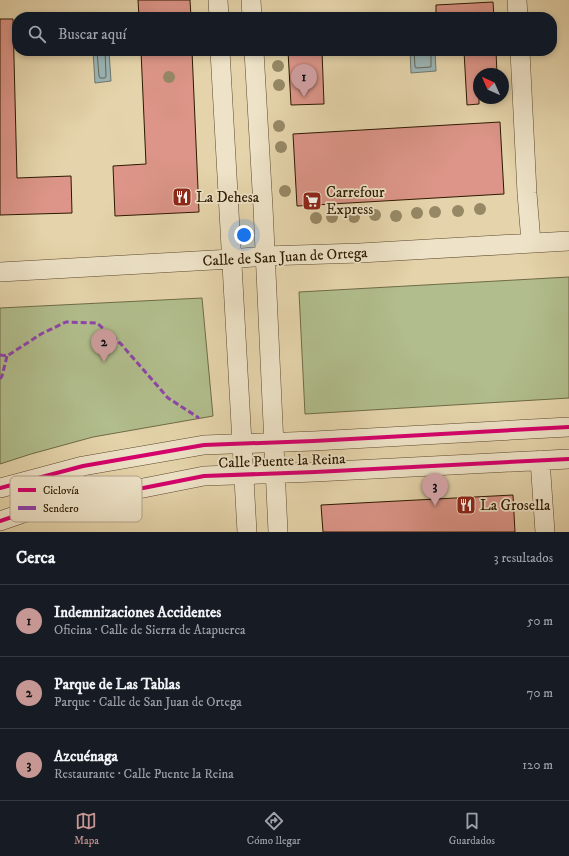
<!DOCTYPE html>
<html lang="es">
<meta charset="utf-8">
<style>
:root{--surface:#171b24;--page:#20242c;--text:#f1f3f6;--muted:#9ea1a6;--line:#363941;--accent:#c59692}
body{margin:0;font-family:"IM FELL DW Pica",serif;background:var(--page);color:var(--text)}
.compass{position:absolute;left:473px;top:68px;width:36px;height:36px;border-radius:50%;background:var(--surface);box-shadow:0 2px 6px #0003;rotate:315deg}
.you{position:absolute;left:244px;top:235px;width:14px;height:14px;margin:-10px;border:3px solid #fff;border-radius:50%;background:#1a73e8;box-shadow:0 0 0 6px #1a73e833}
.badge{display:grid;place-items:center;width:26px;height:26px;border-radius:50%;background:var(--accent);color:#111;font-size:13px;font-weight:700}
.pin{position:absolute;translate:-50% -33px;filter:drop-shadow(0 1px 2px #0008)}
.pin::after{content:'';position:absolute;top:21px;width:14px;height:12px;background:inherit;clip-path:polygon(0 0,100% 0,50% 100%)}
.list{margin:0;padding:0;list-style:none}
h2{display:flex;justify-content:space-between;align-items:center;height:52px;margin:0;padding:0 16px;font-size:17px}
h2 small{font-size:13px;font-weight:400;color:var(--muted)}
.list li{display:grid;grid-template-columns:26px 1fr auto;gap:12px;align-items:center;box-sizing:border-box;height:72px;padding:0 16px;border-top:1px solid var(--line)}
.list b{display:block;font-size:15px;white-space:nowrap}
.list p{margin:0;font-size:13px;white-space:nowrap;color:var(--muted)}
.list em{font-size:13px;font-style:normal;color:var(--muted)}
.icon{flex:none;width:22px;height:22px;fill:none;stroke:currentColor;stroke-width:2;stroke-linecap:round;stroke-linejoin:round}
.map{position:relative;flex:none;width:569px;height:532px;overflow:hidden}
.search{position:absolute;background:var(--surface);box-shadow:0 2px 6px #0003;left:12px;right:12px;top:12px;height:44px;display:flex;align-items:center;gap:10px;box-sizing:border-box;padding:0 14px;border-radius:16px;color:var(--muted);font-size:15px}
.sheet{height:268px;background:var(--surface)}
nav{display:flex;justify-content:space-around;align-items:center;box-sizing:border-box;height:56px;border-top:1px solid var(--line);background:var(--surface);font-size:11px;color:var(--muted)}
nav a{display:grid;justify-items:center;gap:2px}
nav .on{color:var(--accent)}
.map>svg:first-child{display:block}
.green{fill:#b1bd8c;stroke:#6f6b46}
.water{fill:#9bb5b5;stroke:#6f776d}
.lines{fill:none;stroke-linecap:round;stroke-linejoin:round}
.shore{stroke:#64675b;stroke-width:1}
.building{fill:#dc9588;stroke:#2d1901}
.minor-casing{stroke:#5b482c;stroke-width:20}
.minor{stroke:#eee3c8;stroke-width:19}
.quiet{stroke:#8e44ad;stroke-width:3;stroke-dasharray:6 3;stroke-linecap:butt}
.cycleway-casing{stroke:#eee3c8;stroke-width:6}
.cycleway{stroke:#d6006c;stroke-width:4}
.tree{fill:#968865}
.labels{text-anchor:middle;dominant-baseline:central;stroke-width:3.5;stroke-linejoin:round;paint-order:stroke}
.poi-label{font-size:15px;fill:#2d1901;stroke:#eee3c8;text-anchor:start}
.street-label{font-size:15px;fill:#2d1901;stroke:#eee3c8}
.key{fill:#eee3c8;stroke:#b4a68c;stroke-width:1}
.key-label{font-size:11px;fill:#2d1901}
</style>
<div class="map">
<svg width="569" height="532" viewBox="0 0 569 532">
<rect width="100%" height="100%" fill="#e5d4ab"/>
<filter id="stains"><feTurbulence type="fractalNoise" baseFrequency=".005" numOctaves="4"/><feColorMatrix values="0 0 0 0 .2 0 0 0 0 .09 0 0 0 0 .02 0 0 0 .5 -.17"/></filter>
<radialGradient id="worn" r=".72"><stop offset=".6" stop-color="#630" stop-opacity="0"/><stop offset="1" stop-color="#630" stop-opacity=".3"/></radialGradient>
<path class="green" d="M569 277V398L305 414 299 292Z
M202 298 213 416 93 437 31 454 0 464V308Z"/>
<path class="water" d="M93 51H109L111 81 95 83Z
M410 51H435L436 71 411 73Z"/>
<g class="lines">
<path class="shore" d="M97 51 99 76 100 78H105L106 76 105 51
M414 51 415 67 417 68 431 67V51"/>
</g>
<path class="building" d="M138 0H190L191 17H139Z
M493 2 494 17H436V5Z
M0 19H13L17 178 71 176 72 213 0 215Z
M141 51H192L199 212 115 216 113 166 146 164Z
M288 51H322L324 104 291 105Z
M464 51H496L497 74H479V104L467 105Z
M500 122 504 194 297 206 293 134Z
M513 495 515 532H323L321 505Z"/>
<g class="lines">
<defs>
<path id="minor" d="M218 0 219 17
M251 0 252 17
M517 0 518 17
M220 51 247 532
M254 51 263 207 278 532
M520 51 527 193 531 242
M0 272 231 259 265 256 360 253 569 241
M540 460 545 532
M0 488 83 466 204 445 314 441 569 427
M0 521 32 510 204 476 315 472 569 459"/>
</defs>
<use href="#minor" class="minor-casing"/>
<use href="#minor" class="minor"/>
<path class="quiet" d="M0 355 7 356 41 334 66 322 97 323 121 344 168 398 199 418
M0 379 2 376 7 356"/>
<defs>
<path id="cycleway" d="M0 488 83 466 204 445 314 441 569 427
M0 521 32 510 204 476 315 472 569 459"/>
</defs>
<use href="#cycleway" class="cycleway-casing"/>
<use href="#cycleway" class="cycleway"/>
</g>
<g class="tree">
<circle cx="278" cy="66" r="6"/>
<circle cx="169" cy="77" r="6"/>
<circle cx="279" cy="85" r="6"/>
<circle cx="279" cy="126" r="6"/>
<circle cx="281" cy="147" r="6"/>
<circle cx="285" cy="191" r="6"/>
<circle cx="480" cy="209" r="6"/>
<circle cx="458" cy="211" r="6"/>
<circle cx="435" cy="212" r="6"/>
<circle cx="417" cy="213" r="6"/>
<circle cx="375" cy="215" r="6"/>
<circle cx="396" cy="216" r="6"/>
<circle cx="332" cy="217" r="6"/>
<circle cx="354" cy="217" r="6"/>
<circle cx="316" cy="218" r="6"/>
</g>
<defs>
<symbol id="restaurant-square" viewBox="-11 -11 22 22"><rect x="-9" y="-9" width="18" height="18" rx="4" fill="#8f2418" stroke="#eee3c8"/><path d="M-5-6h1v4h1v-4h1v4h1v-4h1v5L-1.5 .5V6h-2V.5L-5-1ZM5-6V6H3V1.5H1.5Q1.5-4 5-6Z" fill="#fff"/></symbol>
<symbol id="supermarket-square" viewBox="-11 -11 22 22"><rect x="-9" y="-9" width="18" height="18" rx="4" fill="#8f2418" stroke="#eee3c8"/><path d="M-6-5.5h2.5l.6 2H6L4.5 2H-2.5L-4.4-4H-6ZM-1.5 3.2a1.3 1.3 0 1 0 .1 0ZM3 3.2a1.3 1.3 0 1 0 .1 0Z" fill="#fff"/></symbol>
</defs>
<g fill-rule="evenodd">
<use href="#restaurant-square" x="171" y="186" width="22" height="22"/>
<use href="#supermarket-square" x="301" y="190" width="22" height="22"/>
<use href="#restaurant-square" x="455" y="494" width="22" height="22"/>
</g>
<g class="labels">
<g class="poi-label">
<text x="326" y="192">Carrefour<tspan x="326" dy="17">Express</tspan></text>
<text x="196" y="197">La Dehesa</text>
<text x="480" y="505">La Grosella</text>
</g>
<g class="street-label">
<text transform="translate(285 257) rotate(-3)">Calle de San Juan de Ortega</text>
<text transform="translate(282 461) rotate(-2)">Calle Puente la Reina</text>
</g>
</g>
<rect x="10" y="476" width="132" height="46" rx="6" class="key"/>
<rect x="18" y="488" width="18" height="4" fill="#d6006c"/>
<rect x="18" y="506" width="18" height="4" fill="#8e44ad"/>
<g class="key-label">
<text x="43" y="494">Ciclovía</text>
<text x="43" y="512">Sendero</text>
</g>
<rect width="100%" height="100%" filter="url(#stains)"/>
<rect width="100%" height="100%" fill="url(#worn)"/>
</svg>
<svg class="compass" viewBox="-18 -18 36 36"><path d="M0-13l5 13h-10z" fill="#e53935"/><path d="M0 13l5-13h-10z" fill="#9ea1a6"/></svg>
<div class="you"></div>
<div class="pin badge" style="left:304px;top:97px">1</div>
<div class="pin badge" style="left:104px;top:362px">2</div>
<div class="pin badge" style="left:435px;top:506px">3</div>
<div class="search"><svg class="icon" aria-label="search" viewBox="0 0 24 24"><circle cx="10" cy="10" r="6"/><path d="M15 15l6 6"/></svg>Buscar aquí</div>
</div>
<section class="sheet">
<h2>Cerca<small>3 resultados</small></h2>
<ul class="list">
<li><span class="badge">1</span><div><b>Indemnizaciones Accidentes</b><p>Oficina · Calle de Sierra de Atapuerca</p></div><em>50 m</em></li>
<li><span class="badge">2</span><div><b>Parque de Las Tablas</b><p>Parque · Calle de San Juan de Ortega</p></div><em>70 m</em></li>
<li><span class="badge">3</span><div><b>Azcuénaga</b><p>Restaurante · Calle Puente la Reina</p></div><em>120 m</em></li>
</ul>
</section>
<nav>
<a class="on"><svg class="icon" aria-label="map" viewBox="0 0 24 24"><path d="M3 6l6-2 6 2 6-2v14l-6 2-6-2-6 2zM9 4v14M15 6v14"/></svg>Mapa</a>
<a><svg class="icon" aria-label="directions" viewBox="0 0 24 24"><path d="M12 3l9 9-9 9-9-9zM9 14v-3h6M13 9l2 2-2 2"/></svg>Cómo llegar</a>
<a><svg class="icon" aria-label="saved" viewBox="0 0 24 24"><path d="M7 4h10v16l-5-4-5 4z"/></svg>Guardados</a>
</nav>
